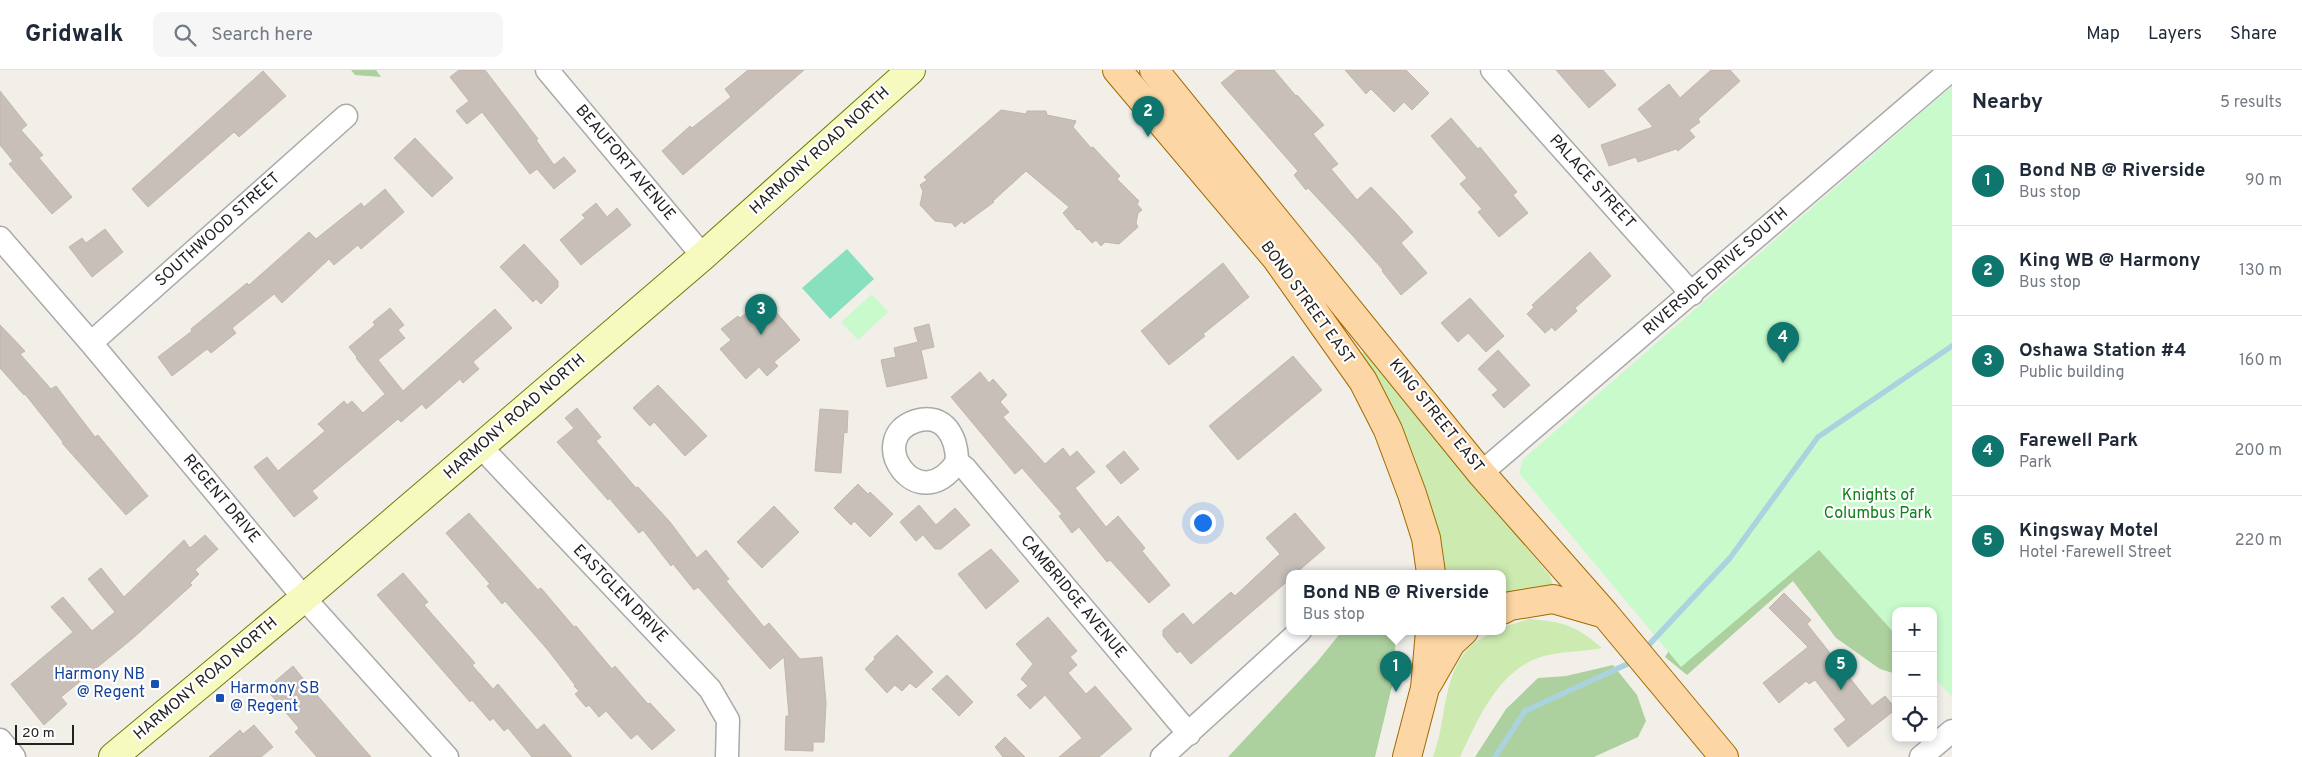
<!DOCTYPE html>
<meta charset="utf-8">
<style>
:root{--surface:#fff;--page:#f6f6f7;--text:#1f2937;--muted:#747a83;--line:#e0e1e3;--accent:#0f766e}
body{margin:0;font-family:Overpass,sans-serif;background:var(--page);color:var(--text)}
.controls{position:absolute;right:15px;bottom:15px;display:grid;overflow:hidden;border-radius:10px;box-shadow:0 2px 8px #0003}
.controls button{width:45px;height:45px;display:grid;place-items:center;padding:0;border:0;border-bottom:1px solid var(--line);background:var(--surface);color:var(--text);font:25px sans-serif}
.scale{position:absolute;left:15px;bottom:12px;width:59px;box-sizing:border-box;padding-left:5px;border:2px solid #222;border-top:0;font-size:14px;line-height:18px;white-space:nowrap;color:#222;-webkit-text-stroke:4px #fff;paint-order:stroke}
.you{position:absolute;left:1202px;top:452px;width:18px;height:18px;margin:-12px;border:4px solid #fff;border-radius:50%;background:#1a73e8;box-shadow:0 0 0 8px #1a73e833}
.badge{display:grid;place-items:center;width:32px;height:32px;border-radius:50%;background:var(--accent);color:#fff;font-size:16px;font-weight:700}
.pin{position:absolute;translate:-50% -41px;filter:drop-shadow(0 1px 2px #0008)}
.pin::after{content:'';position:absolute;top:26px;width:18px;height:15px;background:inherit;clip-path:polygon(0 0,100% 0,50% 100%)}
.popup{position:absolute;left:1286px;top:500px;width:220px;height:65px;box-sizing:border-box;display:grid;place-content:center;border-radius:10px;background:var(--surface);filter:drop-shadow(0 1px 4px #0005);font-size:16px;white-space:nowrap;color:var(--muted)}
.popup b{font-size:19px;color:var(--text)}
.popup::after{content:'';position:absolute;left:50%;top:100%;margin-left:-10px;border:10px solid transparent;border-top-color:var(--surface)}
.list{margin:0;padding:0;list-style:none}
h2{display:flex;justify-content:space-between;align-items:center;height:65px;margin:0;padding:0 20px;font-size:21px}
h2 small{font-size:16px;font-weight:400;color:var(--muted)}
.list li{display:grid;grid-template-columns:32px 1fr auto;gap:15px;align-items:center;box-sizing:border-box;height:90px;padding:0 20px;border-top:1px solid var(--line)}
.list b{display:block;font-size:19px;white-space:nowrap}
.list p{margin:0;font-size:16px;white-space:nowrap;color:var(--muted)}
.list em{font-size:16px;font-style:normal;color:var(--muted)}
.icon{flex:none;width:28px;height:28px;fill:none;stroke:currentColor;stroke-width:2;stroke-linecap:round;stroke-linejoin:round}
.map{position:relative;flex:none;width:1952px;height:687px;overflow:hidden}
header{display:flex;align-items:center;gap:30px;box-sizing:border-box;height:70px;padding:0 25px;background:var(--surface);border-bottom:1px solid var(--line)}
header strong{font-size:24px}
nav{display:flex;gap:28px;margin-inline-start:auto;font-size:18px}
.search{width:350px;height:45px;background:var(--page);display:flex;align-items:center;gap:12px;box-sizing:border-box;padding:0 18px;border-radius:10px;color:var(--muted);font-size:19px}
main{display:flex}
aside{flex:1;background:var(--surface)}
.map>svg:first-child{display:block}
.grass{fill:#cdebb0}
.forest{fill:#add19e}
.park{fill:#c8facc}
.pitch{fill:#88e0be}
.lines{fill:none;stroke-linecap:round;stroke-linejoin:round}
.stream{stroke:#aad3df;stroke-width:5.5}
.building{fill:#c7bfb8;stroke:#c4b6ab}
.minor-casing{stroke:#a9a9a9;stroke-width:25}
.secondary-casing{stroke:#707d05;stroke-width:30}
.primary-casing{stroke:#a06b00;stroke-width:30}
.minor{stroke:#fff;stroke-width:22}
.secondary{stroke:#f7fabf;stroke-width:28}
.primary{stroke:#fcd6a4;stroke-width:28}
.transit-dot{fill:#1a4fb4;stroke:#fff;stroke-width:2}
.labels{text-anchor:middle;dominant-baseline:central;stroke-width:4.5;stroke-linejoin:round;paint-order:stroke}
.street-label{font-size:16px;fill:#222;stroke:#fff}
.park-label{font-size:16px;fill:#0c8416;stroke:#fff}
.transit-label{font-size:16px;fill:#164399;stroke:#fff;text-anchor:end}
</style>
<header>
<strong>Gridwalk</strong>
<div class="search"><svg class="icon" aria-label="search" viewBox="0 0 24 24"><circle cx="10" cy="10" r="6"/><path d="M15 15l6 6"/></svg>Search here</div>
<nav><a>Map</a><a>Layers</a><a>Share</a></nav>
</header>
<main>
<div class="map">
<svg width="1952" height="687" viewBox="0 0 1952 687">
<rect width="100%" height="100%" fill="#f2efe9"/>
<path class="grass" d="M1364 281 1550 506 1553 515 1549 521 1502 526V503H1442L1431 441 1416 392 1392 336 1360 286Z
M1529 549C1564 552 1575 555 1602 578 1583 582 1562 581 1544 586 1499 598 1478 649 1460 687H1433C1449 647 1440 590 1484 567 1491 563 1495 561 1502 561L1503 557Z"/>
<path class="forest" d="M351 0H376L381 7 355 5Z
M1952 304V602L1933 610V541H1896V604L1880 599 1836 568 1793 511 1687 605 1665 587 1699 532Z
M1342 561H1390L1396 564 1393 612 1375 687H1228L1317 592Z
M1613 595 1637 625 1646 651 1638 667 1594 687H1475L1506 639 1538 608 1566 606Z"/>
<path class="park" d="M1952 16V627L1933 606V541H1896V565L1819 480 1681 597 1519 403 1523 389Z
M872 224 888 242 858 270 841 252Z"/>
<path class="pitch" d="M847 179 874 209 830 249 802 218Z"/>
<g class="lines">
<path class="stream" d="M1644 580 1730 488 1818 367 1952 276
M1495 687 1525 641 1634 591"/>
</g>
<path class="building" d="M459 0H485L538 69 536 70 554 95 564 87 576 101 554 119 537 99 530 104 482 42 467 54 456 41 469 31 450 7Z
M748 0H804L683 105 662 81 690 56 692 58 731 27 725 19Z
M1237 0H1274L1296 26 1297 25 1324 55 1313 64 1338 94 1331 99 1357 130 1371 117 1395 142 1413 162 1401 173 1427 203 1401 225 1382 201 1383 200 1353 166 1308 118 1306 120 1294 105 1298 101 1221 13Z
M1345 0H1406L1429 23 1412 40 1404 32 1394 42 1371 19 1366 24Z
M1556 0H1603L1616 15 1589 38Z
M1711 0H1730L1740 11 1698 49 1700 52 1689 60 1695 67 1678 81 1676 79 1638 92 1636 87 1609 96 1601 75 1653 57 1638 39 1669 14 1680 28Z
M263 1 286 26 239 67 234 62 148 137 132 119Z
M0 21 27 55 21 60 43 85 39 88 72 127 52 144 9 94 13 91 0 75Z
M1001 40 1026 44 1027 41H1046L1047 45 1076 51 1073 57 1091 78 1093 77 1120 106 1117 109 1139 131 1137 134 1142 140 1138 143 1136 153 1138 157 1119 174 1105 172 1101 176 1096 170 1092 173 1079 159 1077 160 1063 143 1069 137 1026 101 993 131 994 132 964 154 962 151 955 157 952 153 935 151 920 135 923 121 920 115 927 110 924 107Z
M1451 48 1478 79 1480 77 1517 122 1513 125 1528 143 1499 167 1478 142 1482 139 1460 114 1467 108 1431 66Z
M415 68 453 108 432 127 394 88Z
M385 119 404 142 361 179 358 175 334 195 329 189 282 233 274 224 232 258 236 263 211 283 207 279 172 306 158 287 192 261 191 259 247 213 249 215 309 162 316 169 361 133 364 137Z
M596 133 607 147 617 138 631 155 581 195 560 170 585 148 582 145Z
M105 159 123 182 92 207 69 177 82 168 86 173Z
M524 174 558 211V217L541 234 536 229 533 232 500 197Z
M1590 182 1611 206 1575 238 1577 241 1555 261 1552 257 1545 263 1527 244 1534 237 1532 235Z
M1223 193 1249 227 1203 264 1205 266 1169 295 1141 261Z
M764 228 800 270 774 292 778 296 767 306 759 297 746 309 720 279 731 270 721 259 738 246 740 248Z
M1470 228 1504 266 1486 282 1468 263 1458 272 1441 253Z
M390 238 404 255 398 260 405 268 378 290 403 321 495 239 512 258 473 292 479 299 463 313 460 309 426 339 422 334 401 352 398 349 312 421 318 428 294 447 254 397 267 387 278 401 325 361 318 354 344 331 347 335 352 331 363 343 385 324 356 288 357 287 349 277 375 255 373 252Z
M929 254 934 277 921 280 927 308 887 317 881 290 896 287 894 278 918 272 914 258Z
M0 255 25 281 20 284 51 319 56 316 95 367 98 365 148 426 126 445 62 373 63 372 25 324 24 325 0 298Z
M1498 280 1530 315 1504 338 1492 325 1498 320 1478 299Z
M1293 286 1322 320 1238 390 1209 356Z
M980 302 989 313 993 309 1007 325 1000 332 1009 342 1003 347 1045 394 1063 378 1070 387 1077 381 1095 402 1075 418 1106 457 1118 446 1145 478 1142 481 1170 515 1149 533 1110 490 1107 492 1079 457 1072 463 1059 446 1062 444 1022 398 1015 404 951 327Z
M658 315 707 366 685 386 654 352 650 356 633 338Z
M577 338 601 367 596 371 636 418 638 417 670 452 697 488 706 480 729 509 726 511 764 557 769 553 800 589 822 587 826 633 824 672H813V681L785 680 786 646H789L784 587 770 599 698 517 694 520 673 494 671 496 643 460 639 463 609 428 608 430 557 372 574 358 565 348Z
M820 339 848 341 847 363 844 362 841 403 815 401Z
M1124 381 1139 399 1121 414 1106 396Z
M858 414 868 424 870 422 893 444 870 467 854 451 851 455 834 438Z
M919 435 936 455 955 438 970 455 941 479H935L923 465 916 471 900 452Z
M774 436 799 462 762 498 737 472Z
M469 443 538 520 541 518 574 557 576 556 612 599 615 596 648 634 650 633 675 660 652 680 637 664 631 669 606 641 599 647 589 635 586 637 575 624 579 621 574 616 575 615 547 579 505 531 502 534 487 516 490 514 446 463Z
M1295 443 1325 478 1296 503H1290V509L1191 594 1180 581 1177 583 1163 566V560L1183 543 1193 555 1231 522 1235 526 1280 484 1266 468Z
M205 465 218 479 195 500 199 504 190 513 192 515 132 569 61 627 67 634 44 655 11 614 73 562 51 537 63 527 92 561 115 542 88 509 101 498 124 527 184 470 190 478Z
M991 479 1019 511 986 539 958 504Z
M403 503 428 532 424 535 475 593 472 595 493 619 498 614 537 660 544 654 572 687H532L508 658 504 661 493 648 490 651 472 630 470 632 377 525Z
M1784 523 1811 550 1807 554 1872 636 1885 626 1896 639 1848 677 1834 659 1846 650 1815 610 1809 614 1806 611 1779 633 1763 613 1808 577 1769 538Z
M1048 547 1077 581 1070 587 1077 595 1068 603 1086 624 1095 616 1132 659 1099 687H1059L1082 668 1045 625 1030 639 1017 625 1028 616 1021 609 1033 594 1016 574Z
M897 565 933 602 916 618 910 613 902 621 895 615 887 623 865 599 875 589 874 587Z
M293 596 309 616 371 687H317L295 662 299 658 266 619Z
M947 605 973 632 959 646 932 619Z
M254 655 273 677 261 687H209L240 660 243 664Z
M1005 667 1025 687H1003L995 677Z"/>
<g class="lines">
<defs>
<path id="minor" d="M547 0 703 186
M1492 0 1692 224
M0 168 91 273 304 528 447 687
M91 273 346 46
M480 376 710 619 728 650 727 687
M957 392C957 368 945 342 916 351 863 368 918 450 957 392L965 398 1189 664
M1481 403 1951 0
M0 670 14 687
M1162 687 1300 561
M1921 687 1952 661"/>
<path id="secondary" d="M113 687 304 528 703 186 911 0"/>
<path id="primary" d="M1117 0 1276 188 1363 311 1388 360 1412 424 1426 468 1431 503
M1154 0 1481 403 1605 544 1724 687
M1502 540 1510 536 1553 529 1605 544
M1428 613 1451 573 1464 561
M1407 687 1425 618 1430 561"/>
</defs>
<use href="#minor" class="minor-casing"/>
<use href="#secondary" class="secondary-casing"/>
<use href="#primary" class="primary-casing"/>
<use href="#minor" class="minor"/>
<use href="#secondary" class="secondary"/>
<use href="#primary" class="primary"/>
</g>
<g class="transit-dot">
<rect x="150" y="609" width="10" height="10" rx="2.5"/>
<rect x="215" y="623" width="10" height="10" rx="2.5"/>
</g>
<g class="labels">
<g class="street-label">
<text transform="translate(820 81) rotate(-42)">HARMONY ROAD NORTH</text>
<text transform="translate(625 93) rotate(50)">BEAUFORT AVENUE</text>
<text transform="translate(1592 112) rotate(48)">PALACE STREET</text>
<text transform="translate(218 160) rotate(-42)">SOUTHWOOD STREET</text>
<text transform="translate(1716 202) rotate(-41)">RIVERSIDE DRIVE SOUTH</text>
<text transform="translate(1307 233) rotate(54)">BOND STREET EAST</text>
<text transform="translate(1436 346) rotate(51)">KING STREET EAST</text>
<text transform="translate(515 347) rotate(-41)">HARMONY ROAD NORTH</text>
<text transform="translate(221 429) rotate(50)">REGENT DRIVE</text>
<text transform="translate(620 524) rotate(46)">EASTGLEN DRIVE</text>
<text transform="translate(1073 527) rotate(50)">CAMBRIDGE AVENUE</text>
<text transform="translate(206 609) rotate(-40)">HARMONY ROAD NORTH</text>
</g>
<g class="park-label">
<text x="1878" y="426">Knights of<tspan x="1878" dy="18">Columbus Park</tspan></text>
</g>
<g class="transit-label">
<text x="145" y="605">Harmony NB<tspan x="145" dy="18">@ Regent</tspan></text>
<text x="230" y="619" text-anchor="start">Harmony SB<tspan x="230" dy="18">@ Regent</tspan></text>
</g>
</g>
</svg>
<div class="controls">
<button>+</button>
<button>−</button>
<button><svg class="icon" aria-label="locate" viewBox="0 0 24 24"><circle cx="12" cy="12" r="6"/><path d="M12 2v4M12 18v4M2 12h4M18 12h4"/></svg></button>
</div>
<div class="scale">20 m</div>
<div class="you"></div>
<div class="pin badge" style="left:1396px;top:622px">1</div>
<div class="popup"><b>Bond NB @ Riverside</b>Bus stop</div>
<div class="pin badge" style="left:1148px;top:67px">2</div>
<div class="pin badge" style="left:761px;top:265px">3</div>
<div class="pin badge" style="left:1783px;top:293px">4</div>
<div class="pin badge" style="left:1841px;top:620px">5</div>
</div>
<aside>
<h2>Nearby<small>5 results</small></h2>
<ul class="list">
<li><span class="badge">1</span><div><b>Bond NB @ Riverside</b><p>Bus stop</p></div><em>90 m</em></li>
<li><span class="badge">2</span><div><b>King WB @ Harmony</b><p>Bus stop</p></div><em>130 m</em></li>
<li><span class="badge">3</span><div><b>Oshawa Station #4</b><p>Public building</p></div><em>160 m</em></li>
<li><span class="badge">4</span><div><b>Farewell Park</b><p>Park</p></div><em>200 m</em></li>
<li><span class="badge">5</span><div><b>Kingsway Motel</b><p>Hotel · Farewell Street</p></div><em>220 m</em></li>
</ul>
</aside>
</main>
